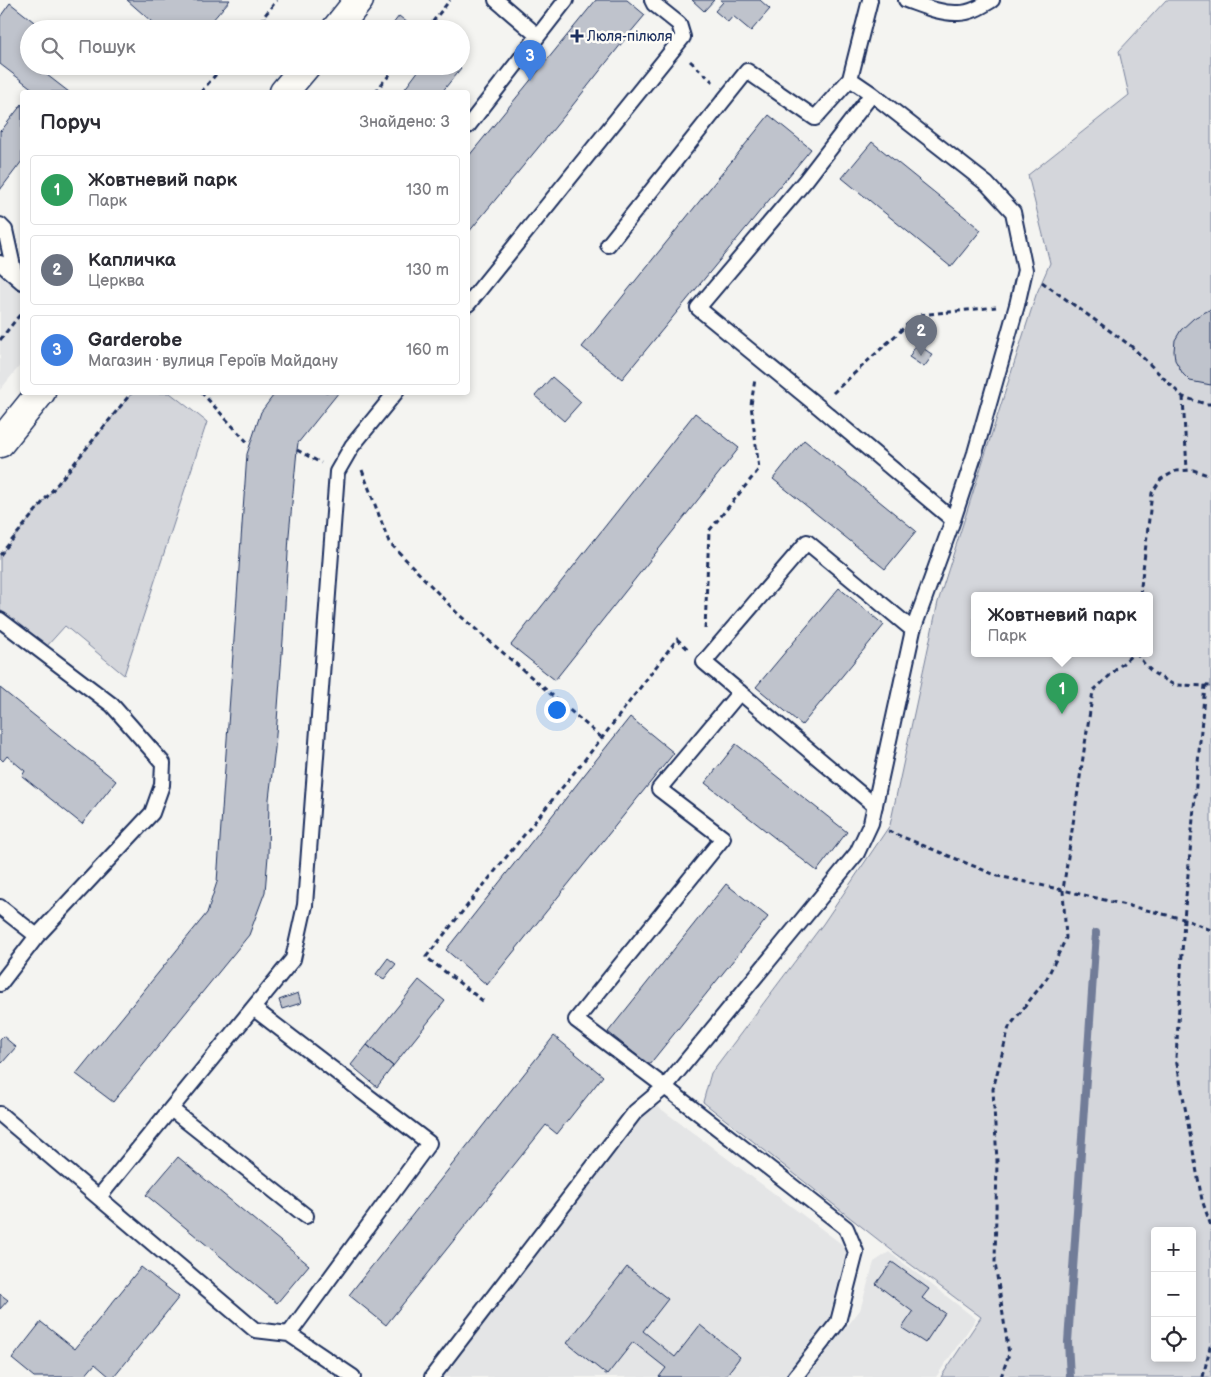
<!DOCTYPE html>
<html lang="uk">
<meta charset="utf-8">
<style>
:root{--surface:#fff;--page:#f2f2f3;--text:#2b2b33;--muted:#7c7c81;--line:#e1e1e2;--accent:#7c3aed}
body{margin:0;font-family:"Balsamiq Sans",sans-serif;background:var(--page);color:var(--text)}
.controls{position:absolute;right:15px;bottom:15px;display:grid;overflow:hidden;border-radius:5px;box-shadow:0 2px 8px #0003}
.controls button{width:45px;height:45px;display:grid;place-items:center;padding:0;border:0;border-bottom:1px solid var(--line);background:var(--surface);color:var(--text);font:25px sans-serif}
.you{position:absolute;left:556px;top:709px;width:18px;height:18px;margin:-12px;border:4px solid #fff;border-radius:50%;background:#1a73e8;box-shadow:0 0 0 8px #1a73e833}
.badge{display:grid;place-items:center;width:32px;height:32px;border-radius:50%;background:var(--accent);color:#fff;font-size:16px;font-weight:700}
.pin{position:absolute;translate:-50% -41px;filter:drop-shadow(0 1px 2px #0008)}
.pin::after{content:'';position:absolute;top:26px;width:18px;height:15px;background:inherit;clip-path:polygon(0 0,100% 0,50% 100%)}
.popup{position:absolute;left:971px;top:592px;width:182px;height:65px;box-sizing:border-box;display:grid;place-content:center;border-radius:5px;background:var(--surface);filter:drop-shadow(0 1px 4px #0005);font-size:16px;white-space:nowrap;color:var(--muted)}
.popup b{font-size:19px;color:var(--text)}
.popup::after{content:'';position:absolute;left:50%;top:100%;margin-left:-10px;border:10px solid transparent;border-top-color:var(--surface)}
.list{margin:0;padding:0;list-style:none}
h2{display:flex;justify-content:space-between;align-items:center;height:65px;margin:0;padding:0 20px;font-size:21px}
h2 small{font-size:16px;font-weight:400;color:var(--muted)}
.list li{display:grid;grid-template-columns:32px 1fr auto;gap:15px;align-items:center;box-sizing:border-box;height:70px;margin:0 10px 10px;padding:0 10px;border:1px solid var(--line);border-radius:5px}
.list b{display:block;font-size:19px;white-space:nowrap}
.list p{margin:0;font-size:16px;white-space:nowrap;color:var(--muted)}
.list em{font-size:16px;font-style:normal;color:var(--muted)}
.icon{flex:none;width:28px;height:28px;fill:none;stroke:currentColor;stroke-width:2;stroke-linecap:round;stroke-linejoin:round}
.map{position:relative;flex:none;width:1211px;height:1377px;overflow:hidden}
.search{position:absolute;background:var(--surface);box-shadow:0 2px 8px #0003;left:20px;top:20px;width:450px;height:55px;display:flex;align-items:center;gap:12px;box-sizing:border-box;padding:0 18px;border-radius:28px;color:var(--muted);font-size:19px}
.panel{position:absolute;background:var(--surface);box-shadow:0 2px 8px #0003;left:20px;top:90px;width:450px;height:305px;border-radius:5px}
.map>svg:first-child{display:block}
.built{fill:#e4e5e6}
.green{fill:#d4d6db;stroke:#78829c;fill-rule:evenodd}
.lines{fill:none;stroke-linecap:round;stroke-linejoin:round}
.stream{stroke:#717c98;stroke-width:8}
.building{fill:#bfc3cc;stroke:#1b2f5e}
.lane-casing{stroke:#1b2f5e;stroke-width:18}
.primary-casing{stroke:#1b2f5e;stroke-width:31}
.path{stroke:#1b2f5e;stroke-width:3;stroke-dasharray:5 4;stroke-linecap:butt}
.lane{stroke:#fdfcf7;stroke-width:14}
.primary{stroke:#fdfcf7;stroke-width:28}
.poi-dot{fill:#1b2f5e;stroke:#fdfcf7;stroke-width:2}
.labels{text-anchor:middle;dominant-baseline:central;stroke-width:5;stroke-linejoin:round;paint-order:stroke}
.poi-label{font-size:14px;fill:#1b2f5e;stroke:#fdfcf7;text-anchor:start}
</style>
<div class="map">
<svg width="1211" height="1377" viewBox="0 0 1211 1377">
<rect width="100%" height="100%" fill="#f4f4f1"/>
<filter id="ink" filterUnits="userSpaceOnUse"><feTurbulence type="fractalNoise" baseFrequency=".02" numOctaves="2"/><feDisplacementMap in="SourceGraphic" scale="10" xChannelSelector="R" yChannelSelector="G"/><feConvolveMatrix kernelMatrix="1 2 1 2 8 2 1 2 1" color-interpolation-filters="sRGB"/></filter>
<g filter="url(#ink)">
<path class="built" d="M0 246 22 265V363L0 390Z
M653 1103 847 1248 830 1315 845 1329 860 1310 874 1262 889 1252 976 1319 936 1377H441L571 1206Z"/>
<path class="green" d="M1166 0H1211V1377H941L981 1317 890 1249 703 1102 711 1073 823 924 890 825 938 602 1036 295 1050 263 1028 175 1129 95 1119 51ZM974 595H1150V653H974ZM1155 1231H1192V1358H1155Z
M132 393H170L207 422 124 675 65 626 46 647 0 610V555Z"/>
<g class="lines">
<path class="stream" d="M1070 1377 1068 1342 1096 933"/>
</g>
<path class="building" d="M127 0H230L205 29H160Z
M596 0H627L645 15 629 34 565 115 468 233V157Z
M692 0H714L704 11Z
M720 0H760L770 9 751 31 733 16 728 22 715 11 723 2Z
M10 3 43 29H29V66H54L47 75 69 92H32L34 90 0 64V17Z
M399 16 408 23 404 29H389Z
M422 66H459L461 68 442 92H407L404 90Z
M22 104V161L0 190V130L1 131Z
M769 115 811 149 622 379 582 347Z
M872 142 981 230 951 267 842 178Z
M1211 309V385L1190 381 1183 374 1175 360 1174 351 1175 340 1181 330 1194 318Z
M917 344 933 355 924 367 909 357Z
M552 377 581 402 564 421 535 396Z
M276 392H339L298 443 297 450 289 535 283 640 275 748 269 799 268 856 265 892 249 935 113 1102 76 1074 207 913 217 882 247 454 261 412Z
M695 413 739 448 555 680 511 645Z
M804 440 916 531 885 569 773 479Z
M839 588 884 625 802 725 756 687Z
M0 688 116 781 82 824 22 776 25 771 7 756 3 761 0 758Z
M630 717 674 753 487 985 446 950Z
M736 744 847 832 817 871 705 783Z
M726 884 768 917 649 1065 608 1032Z
M388 958 396 964 384 979 376 974Z
M419 980 445 1001 393 1066 367 1045Z
M298 993 301 1003 282 1009 279 1000Z
M3 1036 16 1047 2 1063 0 1061V1039Z
M554 1036 603 1076 557 1134 546 1125 386 1325 349 1295Z
M367 1045 393 1066 377 1087 351 1065Z
M178 1157 309 1265 277 1303 146 1195Z
M892 1262 929 1289 922 1298 945 1313 925 1343 902 1328 913 1312 876 1284Z
M141 1267 179 1297 114 1377H110L95 1364 84 1377H34L12 1359 41 1322 75 1349Z
M627 1267 668 1299 643 1331 675 1357 700 1325 740 1357 725 1377H659L666 1368 633 1342 607 1375 567 1343Z
M0 1294 8 1300 0 1309Z"/>
<g class="lines">
<defs>
<path id="lane" d="M496 0 538 36
M906 0C923 6 941 14 959 13 971 13 982 6 992 0
M872 94 806 180 698 308 819 407 953 520
M468 126 566 0
M0 225 5 230 15 275
M608 245 747 71 815 118 850 79
M0 263 22 282
M468 304 683 37 679 24 654 4 652 0
M0 620 112 705 163 763 162 785 152 813 37 936 0 984
M740 692 659 789 723 838 576 1020 665 1087 846 1228 856 1252 838 1322 795 1377
M875 806 704 662 807 542 913 630
M0 907 37 936
M253 1008 429 1143 289 1334
M171 1109 306 1216
M0 1114 255 1330 289 1334 353 1377
M99 1197 293 959 305 905 337 472 352 446 396 392
M432 1377 635 1112 665 1087 857 853 871 823 913 630 953 520 975 453 1017 305 1025 270 1013 212 987 184 872 94 850 79 870 0"/>
<path id="primary" d="M336 29 359 0
M284 92 306 66
M0 443 41 392"/>
</defs>
<use href="#lane" class="lane-casing"/>
<use href="#primary" class="primary-casing"/>
<path class="path" d="M264 17 266 29
M254 29 277 0
M427 29 450 0
M690 61 713 82
M201 92 223 66
M375 92 397 66
M1042 282 1131 346 1183 397 1206 404H1211
M0 340 22 312
M201 392 250 445
M833 393 909 323 920 315 996 307
M1183 397 1187 470
M297 450 321 463
M362 470 389 542 458 614 602 738
M0 555 132 392
M1140 595 1152 493 1161 479 1176 471 1193 470 1211 476
M705 629 709 531 759 469 751 405 755 379
M1136 653 1146 666 1155 674 1174 685 1211 686
M1205 685 1184 919 1176 1058 1202 1200 1211 1226
M888 831 998 876 1063 890 1184 919 1211 930
M483 1001 426 957 602 738 677 639 688 649
M1001 1377 1009 1354 995 1263 997 1161 993 1089 1009 1027 1047 978 1066 938 1063 890 1093 691 1134 653
M1203 1377 1211 1343"/>
<use href="#lane" class="lane"/>
<use href="#primary" class="primary"/>
</g>
</g>
<path class="poi-dot" d="M574.5 28.5h5v5h5v5h-5v5h-5v-5h-5v-5h5z"/>
<g class="labels">
<g class="poi-label">
<text x="587" y="36">Люля-пілюля</text>
</g>
</g>
</svg>
<div class="controls">
<button>+</button>
<button>−</button>
<button><svg class="icon" aria-label="locate" viewBox="0 0 24 24"><circle cx="12" cy="12" r="6"/><path d="M12 2v4M12 18v4M2 12h4M18 12h4"/></svg></button>
</div>
<div class="you"></div>
<div class="pin badge" style="left:1062px;top:714px;background:#2e9e5b">1</div>
<div class="popup"><b>Жовтневий парк</b>Парк</div>
<div class="pin badge" style="left:921px;top:356px;background:#6b7280">2</div>
<div class="pin badge" style="left:530px;top:81px;background:#3f7fe0">3</div>
<div class="search"><svg class="icon" aria-label="search" viewBox="0 0 24 24"><circle cx="10" cy="10" r="6"/><path d="M15 15l6 6"/></svg>Пошук</div>
<section class="panel">
<h2>Поруч<small>Знайдено: 3</small></h2>
<ul class="list">
<li><span class="badge" style="background:#2e9e5b">1</span><div><b>Жовтневий парк</b><p>Парк</p></div><em>130 m</em></li>
<li><span class="badge" style="background:#6b7280">2</span><div><b>Капличка</b><p>Церква</p></div><em>130 m</em></li>
<li><span class="badge" style="background:#3f7fe0">3</span><div><b>Garderobe</b><p>Магазин · вулиця Героїв Майдану</p></div><em>160 m</em></li>
</ul>
</section>
</div>
